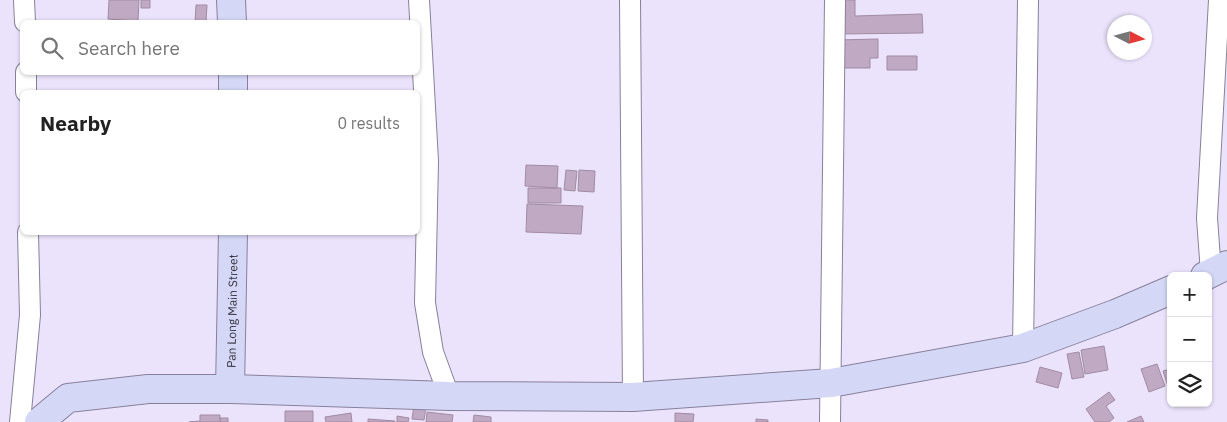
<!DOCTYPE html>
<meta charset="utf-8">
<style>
:root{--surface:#fff;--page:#f6f6f6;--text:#222;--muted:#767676;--line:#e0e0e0}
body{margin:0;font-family:"IBM Plex Sans",sans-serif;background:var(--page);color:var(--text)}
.controls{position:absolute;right:15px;bottom:15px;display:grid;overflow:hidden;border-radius:8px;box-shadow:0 1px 4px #0004}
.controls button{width:45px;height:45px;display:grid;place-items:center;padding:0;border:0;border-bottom:1px solid var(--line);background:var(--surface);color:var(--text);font:25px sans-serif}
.compass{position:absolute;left:1107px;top:15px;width:45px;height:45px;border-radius:50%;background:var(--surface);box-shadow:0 1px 4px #0004;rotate:96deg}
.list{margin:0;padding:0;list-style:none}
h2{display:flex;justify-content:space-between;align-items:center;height:65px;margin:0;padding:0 20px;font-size:21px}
h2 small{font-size:16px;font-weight:400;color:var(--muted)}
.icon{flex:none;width:28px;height:28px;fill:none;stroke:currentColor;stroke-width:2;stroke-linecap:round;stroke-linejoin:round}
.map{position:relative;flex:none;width:1227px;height:422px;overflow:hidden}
.search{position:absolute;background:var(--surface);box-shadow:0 1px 4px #0004;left:20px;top:20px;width:400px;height:55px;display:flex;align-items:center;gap:12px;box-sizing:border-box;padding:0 18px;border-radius:8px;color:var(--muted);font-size:19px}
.panel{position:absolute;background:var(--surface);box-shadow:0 1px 4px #0004;left:20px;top:90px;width:400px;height:145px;border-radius:8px}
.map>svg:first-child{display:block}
.building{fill:#c0aac3;stroke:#a18ba3}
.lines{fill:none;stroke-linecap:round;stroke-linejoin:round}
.street-casing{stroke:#88809b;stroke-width:22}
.secondary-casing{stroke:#88809b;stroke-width:30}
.street{stroke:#fff;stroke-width:20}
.secondary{stroke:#d4d7f6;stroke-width:28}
.labels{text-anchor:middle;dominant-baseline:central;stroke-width:4;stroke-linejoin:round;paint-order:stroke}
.street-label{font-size:12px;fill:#36333e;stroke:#f6f4fa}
</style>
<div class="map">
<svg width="1227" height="422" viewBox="0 0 1227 422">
<rect width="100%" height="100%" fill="#ebe3fc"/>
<path class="building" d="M109 0H139L138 21 108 19Z
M141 0H150V8H141Z
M839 0H855V16L922 14 923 33 840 34Z
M196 5H207L206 22H195Z
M878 39V58H870V68H840L836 40Z
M887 56H917V70H887Z
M526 165 558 166 557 188 525 186Z
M566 170 577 171 575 191 564 190Z
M579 170 595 171 594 192 578 191Z
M528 188H561V203H528Z
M527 204 583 206 581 234 526 232Z
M1104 346 1108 370 1085 374 1081 350Z
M1079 352 1084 377 1072 379 1067 354Z
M1157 364 1165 386 1149 392 1141 369Z
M1040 367 1062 373 1058 388 1036 382Z
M1171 369V396L1163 371Z
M1109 392 1115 400 1106 406 1114 418 1109 422H1095L1086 409Z
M414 405 426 407 424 420 412 419Z
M285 411H313V422H285Z
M427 412 453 415 452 422H426Z
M351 413 352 422H326L325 417Z
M675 413 694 414 693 422H675Z
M200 415H220V422H189L200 421Z
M474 415 491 417V422H473Z
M397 416 409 418 408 422H397Z
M1141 416 1144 422H1127Z
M220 418H228V422H221Z
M368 419 395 421V422H368Z
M756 419 768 420V422H756Z"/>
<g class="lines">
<defs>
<path id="street" d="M24 0 25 22
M419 0 428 161 425 303 433 352 449 396
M630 0 633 397
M26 72V92
M1211 273 1207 218 1219 0
M1023 348 1028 0
M20 422 30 315 28 232
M830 422 835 0"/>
<g id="secondary">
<path d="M231 0 232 22"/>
<path d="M233 72V92"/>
<path d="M1205 276 1227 265"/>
<path id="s1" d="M230 389 233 232"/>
<path d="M39 422 68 398 148 389H230L449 396 633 397 831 383 1023 348 1115 314 1171 290"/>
</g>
</defs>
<use href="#street" class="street-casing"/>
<use href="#secondary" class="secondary-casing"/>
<use href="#street" class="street"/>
<use href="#secondary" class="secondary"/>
</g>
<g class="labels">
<g class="street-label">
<text stroke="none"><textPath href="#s1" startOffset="78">Pan Long Main Street</textPath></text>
</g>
</g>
</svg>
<div class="controls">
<button>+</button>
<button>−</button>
<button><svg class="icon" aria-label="layers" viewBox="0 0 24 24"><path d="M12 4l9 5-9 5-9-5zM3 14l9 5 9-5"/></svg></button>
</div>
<svg class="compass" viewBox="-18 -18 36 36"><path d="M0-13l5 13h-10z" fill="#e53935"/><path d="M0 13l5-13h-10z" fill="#767676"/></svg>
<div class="search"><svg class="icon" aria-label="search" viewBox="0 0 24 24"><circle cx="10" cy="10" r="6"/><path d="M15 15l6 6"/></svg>Search here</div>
<section class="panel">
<h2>Nearby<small>0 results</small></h2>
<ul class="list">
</ul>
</section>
</div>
